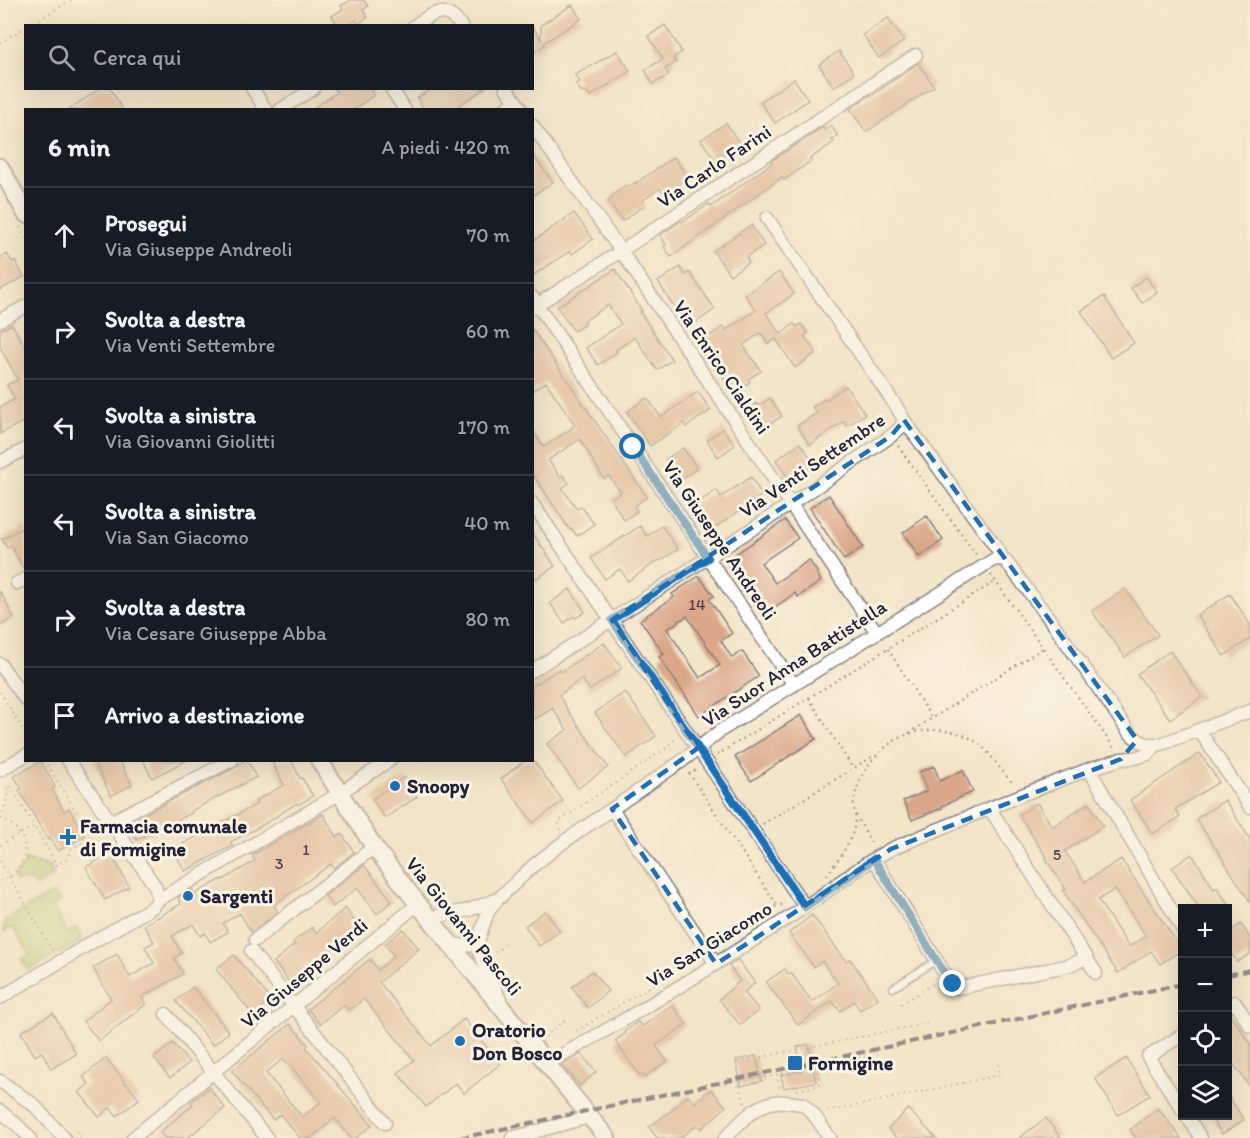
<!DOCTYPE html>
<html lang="it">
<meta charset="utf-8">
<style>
:root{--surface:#171b24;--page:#20242c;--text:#f1f3f6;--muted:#9ea1a6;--line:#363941}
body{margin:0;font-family:Itim,sans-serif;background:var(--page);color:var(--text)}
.controls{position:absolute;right:18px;bottom:18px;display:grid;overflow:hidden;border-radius:0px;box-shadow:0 6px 24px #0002}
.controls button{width:54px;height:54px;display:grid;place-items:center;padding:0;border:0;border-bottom:2px solid var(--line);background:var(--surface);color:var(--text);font:30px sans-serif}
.stop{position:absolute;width:18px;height:18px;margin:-14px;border:4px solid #1f6fb2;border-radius:50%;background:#fff}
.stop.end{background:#1f6fb2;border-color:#fff;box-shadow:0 2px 6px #0008}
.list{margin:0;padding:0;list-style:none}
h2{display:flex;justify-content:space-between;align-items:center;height:78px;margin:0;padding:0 24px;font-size:26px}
h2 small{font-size:20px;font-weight:400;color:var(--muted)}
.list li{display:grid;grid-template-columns:39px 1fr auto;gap:18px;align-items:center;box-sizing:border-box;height:96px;padding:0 24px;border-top:2px solid var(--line)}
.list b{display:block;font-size:22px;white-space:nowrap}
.list p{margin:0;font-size:20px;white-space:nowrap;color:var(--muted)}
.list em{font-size:20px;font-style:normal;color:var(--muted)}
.icon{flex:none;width:33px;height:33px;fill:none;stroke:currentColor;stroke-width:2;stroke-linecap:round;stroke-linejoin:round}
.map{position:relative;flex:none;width:1250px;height:1138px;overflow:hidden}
.search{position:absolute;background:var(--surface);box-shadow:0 6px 24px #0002;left:24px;top:24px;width:510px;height:66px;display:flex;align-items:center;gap:15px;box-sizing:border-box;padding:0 21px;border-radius:0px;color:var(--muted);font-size:22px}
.panel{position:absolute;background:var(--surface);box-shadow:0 6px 24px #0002;left:24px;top:108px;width:510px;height:654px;border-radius:0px}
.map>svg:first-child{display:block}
.green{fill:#aec76d;stroke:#687454;stroke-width:1.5}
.building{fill:#dba78a;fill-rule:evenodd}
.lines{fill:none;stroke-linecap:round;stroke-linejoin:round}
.lane-casing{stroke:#8a8381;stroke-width:9}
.street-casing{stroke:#8a8381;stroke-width:15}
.secondary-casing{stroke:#8a8381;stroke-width:20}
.path{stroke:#8a8381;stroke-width:2;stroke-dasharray:1.5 4.5;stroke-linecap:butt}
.lane{stroke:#fff;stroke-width:6}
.street{stroke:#fff;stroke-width:12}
.secondary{stroke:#fff;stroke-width:16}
.rail{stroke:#22223b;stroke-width:4;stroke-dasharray:9 4.5;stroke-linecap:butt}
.route{stroke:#1f6fb2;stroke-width:8}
.marked{fill:none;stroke:#1f6fb2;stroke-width:4.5;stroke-dasharray:12 8;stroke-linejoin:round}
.poi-dot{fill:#1f6fb2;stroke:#fcf5e5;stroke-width:2}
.labels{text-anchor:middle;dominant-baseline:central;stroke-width:6;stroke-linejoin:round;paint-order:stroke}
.number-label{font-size:16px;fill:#50434f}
.street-label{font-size:20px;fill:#22223b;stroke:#fcf5e5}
.poi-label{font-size:20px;font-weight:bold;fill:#22223b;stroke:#fcf5e5;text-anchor:start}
</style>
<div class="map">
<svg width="1250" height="1138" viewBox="0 0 1250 1138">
<rect width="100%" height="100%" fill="#fcf5e5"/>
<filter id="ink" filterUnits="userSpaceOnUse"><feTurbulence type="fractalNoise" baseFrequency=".0167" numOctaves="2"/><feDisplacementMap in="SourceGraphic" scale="12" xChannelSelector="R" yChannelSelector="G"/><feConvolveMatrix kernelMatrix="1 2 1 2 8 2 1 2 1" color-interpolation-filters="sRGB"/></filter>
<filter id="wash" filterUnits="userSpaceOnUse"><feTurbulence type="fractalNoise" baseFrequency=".008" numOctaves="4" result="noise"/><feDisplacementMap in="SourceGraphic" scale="24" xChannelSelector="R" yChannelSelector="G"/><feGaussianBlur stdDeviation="1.35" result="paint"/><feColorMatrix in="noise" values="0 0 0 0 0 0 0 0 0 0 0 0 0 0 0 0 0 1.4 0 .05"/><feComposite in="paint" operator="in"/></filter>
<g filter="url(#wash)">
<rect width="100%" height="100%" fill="#f2e4c7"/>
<path class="green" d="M26 860 49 866 54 875 36 886C31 880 24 879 17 882L14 877 22 868Z
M54 894 60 901 52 906 68 933 77 928 81 937V941L29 970 21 960 30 955 13 927 4 932 3 928 6 920 49 895Z"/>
<g id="blocks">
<path class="building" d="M351 0H364L368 6 363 10 368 17 358 24 356 20 347 26H338L332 16 343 9 341 6Z
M572 5 581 19 544 43 545 45 532 53V26L541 39V25Z
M888 18 904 41 879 58 863 35Z
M665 25 682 52 673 58 676 63 665 69 669 75 653 84 645 70 663 59 648 36Z
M617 51 630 71 590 97 585 91 582 93 576 84 580 82 575 75Z
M839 51 854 73 834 87 819 65Z
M918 63 934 86 866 132 850 109 870 95 871 96Z
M794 79 808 100 775 123 760 102Z
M101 88H110L123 110H68Z
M334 88H369L374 95 353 110H311L337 92Z
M433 88H485L452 110H424L417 98Z
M726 123 740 144 716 161 701 140Z
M831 125 838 136 832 140 834 142 810 159 811 161 784 180 782 177 671 257 664 247 666 245 660 235 681 221 682 222 709 204 711 207 772 163 771 161 823 127 825 130Z
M532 154 553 182 532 196Z
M674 157 688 178 664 195 660 188 642 201 645 205 622 221 608 201 613 198 612 196 627 185 628 187 636 182V183Z
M574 213 593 239 572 254 570 251 532 276V242Z
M751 225 764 245 746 257 749 262 730 275 713 251Z
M7 254 12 262 15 261 24 277 0 290V258Z
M680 267 685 275 689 272 715 309 688 328 658 282Z
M615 269 642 311 640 312 672 360 657 370 635 337 616 350 617 352 598 365 586 348 621 324 608 305 584 321 585 324 574 331 557 307Z
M779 272 794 294 766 313 781 334 794 324 797 327 801 324 808 333 804 336 816 353 795 368 776 339 768 344 761 333 743 345 761 371 748 379 750 382 734 393 713 362 711 363 698 344 724 326 726 330 756 310 745 295Z
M1146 277 1157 292 1142 303 1131 288Z
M1104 296 1134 343 1111 358 1081 311Z
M12 324 26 349V420L0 434V407L15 399 7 385 18 380 0 347V330Z
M532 329 647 497 634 506 637 511 624 520 611 499 621 492 609 476 604 479 580 439 548 460 560 477 563 475 569 483 562 488 577 509 581 506 594 524 577 536 572 529 570 530 532 473V430L544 447 572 428V427L575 425 546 382 532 391Z
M846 386 865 414 847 426 844 421 810 445 797 426 817 413 812 407 825 399 826 400Z
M698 392 711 410 686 427 684 423 650 446 627 412 647 398 661 417Z
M770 398 782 416 762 429 748 408 756 403 758 406Z
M723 429 735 445 718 457 707 440Z
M800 443 815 464 790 481 776 460Z
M683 448 697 468 679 481 665 460Z
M751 477 762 495 710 531 693 506 717 490 721 497Z
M829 495 863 547 844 560 810 508Z
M927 516 943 540 919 557 903 533Z
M785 520 798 538 761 563 775 583 809 560 818 573 817 574 821 581 798 597 795 593 762 616 726 561Z
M26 526V571H25L11 546 7 548 2 539Z
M640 526 647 536 662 526 678 549 660 561 659 560 628 581 620 569 605 579 591 558Z
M532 532 555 566 536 579 532 573Z
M699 576 714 596 709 599 732 633 721 641 732 658 742 651 759 676 699 716 659 657 664 654 640 620 674 597 672 594ZM687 616 720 665 700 678 667 629Z
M570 589 585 612 576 618 574 616 564 623 550 603Z
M1125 589 1158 635 1125 657 1092 611Z
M0 591 14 618 0 626Z
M1230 594 1250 624V639L1224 656 1197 615Z
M604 643 622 668 590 690 582 679 559 695 569 712 608 767 578 788 547 744 567 730 553 708 532 721V687L559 669 561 672Z
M1170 651 1202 697 1170 719 1137 674Z
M625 692 656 736 626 757 595 713Z
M801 715 816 739 751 781 735 757Z
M1200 753 1219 782 1175 809 1180 817 1153 834 1130 800Z
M532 759 563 801 533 823 501 779 526 760H532Z
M93 760H119L132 785 111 796Z
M143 760H187L152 778Z
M245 760H247L256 777 191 811 192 813 136 840 127 823 236 767Z
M271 760H291L300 778H302L313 796 298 805 297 803 261 826 230 842 232 846 185 871 173 849 257 804 255 801 284 785Z
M41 761 55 787 52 789 64 811 69 808 85 836 58 851 50 838 48 840 19 790 22 789 14 776Z
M934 766 940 781 963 770 973 792 942 806V808L912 820 903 801 927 791 919 772Z
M404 777 417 797 385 818 372 799Z
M1225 800 1250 839V902L1217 850 1196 819Z
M1037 803 1052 827 1089 803 1103 826 1065 851 1085 882 1121 859 1182 950 1160 964 1151 951 1118 973 1063 891 1066 889 1046 859 1047 858 1019 815ZM1115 889 1146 936 1129 947 1098 900Z
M323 814 337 837 342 834 354 852 334 868 331 864 274 905 278 912 251 932 240 913 223 923 228 932 210 942 205 933 200 936 193 924 172 936 182 953 174 958 183 974 142 997 146 1004 99 1041 83 1021 111 999 93 968 117 954 130 977 154 963 145 947 154 942 144 925 181 904 178 898 192 889 195 894 222 879 223 880 255 861 252 855Z
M111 853 129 887 105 900 86 867Z
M1192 854 1214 889 1217 887 1231 909H1200L1172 868Z
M364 865 392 901 377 914 357 888 333 907 325 896Z
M345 908 358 926 313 966 311 963 289 982 274 962 295 944 293 942 312 927 316 933Z
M545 911 560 931 539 946 525 926Z
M812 915 846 961 850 959 878 998 860 1010 854 1001 840 1011 832 1001 798 1025 766 982 785 969 789 975 791 973 812 1002 838 983 822 961 814 967 789 933Z
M1241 924 1250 938V954L1237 962 1227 947V933Z
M403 929 419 949 379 982 431 1046 464 1019 500 1064 464 1093 456 1083 426 1107 398 1073 414 1060 364 999 349 1011 344 1005 320 1024 308 1009 370 959 378 970 394 956 385 944Z
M234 955 271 1000 253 1015 216 969Z
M738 960 755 983 744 992 759 1010 740 1025 719 999 740 981 729 966Z
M592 971 608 991 588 1008 572 987Z
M193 987 229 1032 213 1045 176 1001Z
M672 1005 686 1024 656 1046 667 1061 645 1077 643 1074 640 1076 615 1041 626 1033 625 1031 638 1022 643 1026Z
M53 1013 76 1054 51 1069 42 1052 35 1056 21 1032Z
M1227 1014H1230L1250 1043V1087L1227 1055Z
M290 1024 308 1045 306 1047 372 1125 356 1138H351L335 1118 311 1138H300L280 1114 273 1120 232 1071ZM283 1059 286 1063 287 1062 321 1102 302 1117 266 1073Z
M173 1043 189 1063 170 1078 154 1058Z
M808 1044 816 1082 784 1088 781 1075 802 1071 797 1047Z
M581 1054 596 1072 580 1086 562 1064Z
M756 1056 762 1081 741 1086 736 1060Z
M106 1058 139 1099 117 1116 110 1108 99 1117 79 1092 89 1084 83 1077Z
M1126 1058 1150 1095 1118 1115 1095 1078Z
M209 1088 225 1108 187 1138H165L160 1132 193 1105 191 1102Z
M711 1089 726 1107 701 1129 697 1125 680 1138H657L649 1127 671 1111 688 1095 695 1103Z
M1227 1094 1244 1120 1222 1134 1210 1116H1227Z
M1158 1108 1181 1138H1136L1130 1130Z
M908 1109 936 1138H897L888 1129Z
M1046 1118 1061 1138H1019Z"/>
</g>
</g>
<g filter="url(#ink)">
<use href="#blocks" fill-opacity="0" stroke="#8a8381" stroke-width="1.5"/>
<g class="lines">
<defs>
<path id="lane" d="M893 988 937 960"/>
<path id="street" d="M414 26C433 13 445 4 461 26
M252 88 266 110
M391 88 405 110
M506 88 522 110
M280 110 314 88
M504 110 516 101
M532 125 621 251 877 633
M767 218 896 406 904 420 998 550 1003 559
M532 297 794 685
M532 308 621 251 916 55
M0 320 26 306
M0 462 26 449
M532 503 805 907
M17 583 26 579
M0 664 26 700
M532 671 791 504 891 436 901 427 904 420
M1199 730 1250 807
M68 760 155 886 157 893 158 900
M1089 769 1182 928
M0 770 26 755
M612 809 716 964
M990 809 1096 973
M110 822 232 760
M874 859 945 974 953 984 958 988 1066 966 1080 961 1086 956
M429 918 469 910 496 900
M255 940 374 847
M449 942C460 946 467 948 478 943
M251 951 385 1123
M0 998 94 941 148 910 154 906 158 900 332 798 390 760
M500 1000 479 951 478 943 481 932 488 912 497 900 534 865 565 841 682 761 720 731 993 560 998 559 1005 560 1054 625 1129 732C1140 743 1145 745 1161 744L1250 711
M1228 1006 1235 1002 1250 1026
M166 1014 267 1138
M1182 1035 1148 1057 1182 1109
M547 1063C633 1017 715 965 796 913 828 892 857 867 891 849L1019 796 1089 769 1121 759 1135 758 1148 754 1156 745
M0 1081 34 1105 64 1138
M0 1111 16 1124 30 1138
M1187 1116 1201 1138
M133 1138 418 904
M512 1138 589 1117
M725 1138C739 1124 754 1105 775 1102 784 1101 794 1103 803 1104L814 1115 830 1138"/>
<path id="secondary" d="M0 167 26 214
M319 760 374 847 418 904 607 1138"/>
</defs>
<use href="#lane" class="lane-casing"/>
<use href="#street" class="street-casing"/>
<use href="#secondary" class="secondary-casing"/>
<path class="path" d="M29 26 71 0
M0 43 26 27
M20 227 26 238
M898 446 977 556
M991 575 1115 749
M888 649 931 717
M0 692 26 734
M809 698 852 767
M909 733 1043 648
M665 749 676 738
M717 755 996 581
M44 760 92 837 71 849 67 859 57 865
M689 773 777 905
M689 774 697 769
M856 815 873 846
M0 819C33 829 33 870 0 881
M1 819 10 785 34 826
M763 824 875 755
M561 830 558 822 665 749 669 748 674 751
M0 845 34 826 57 865 24 857
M0 861 53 951
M827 875C838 860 852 842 855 823 856 815 853 807 854 800 860 767 887 736 921 731 937 729 955 730 970 738 990 748 998 770 1014 784
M758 922C761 909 774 906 786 904
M495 953 506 943
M901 1004 936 982
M576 1031 697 959
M545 1037 566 1019
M738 1062 928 1023
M777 1074 780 1089
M741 1082 877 1054
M797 1090 820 1085 817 1066
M745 1103 737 1081 761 1075 762 1077
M827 1110 841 1109 1000 1075 998 1061
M76 1131 82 1138"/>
<use href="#lane" class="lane"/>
<use href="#street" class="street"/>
<use href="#secondary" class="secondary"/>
<path class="rail" d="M1228 975 1250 970
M460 1138 1182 984"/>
</g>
</g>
<g class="lines" filter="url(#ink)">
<path class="route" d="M633 447 708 558 612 620 805 907 874 859 945 974 953 984"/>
</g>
<path d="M0 0H1250V1138H0ZM904 420 1137 740 1121 759 891 849 716 964 612 809 698 748 612 620 891 436Z" fill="#f2e4c7" fill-opacity=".55" fill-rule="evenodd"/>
<path class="marked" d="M904 420 1137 740 1121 759 891 849 716 964 612 809 698 748 612 620 891 436Z"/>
<g class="poi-dot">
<circle cx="395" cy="786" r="6"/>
<path d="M65 828h6v6h6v6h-6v6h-6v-6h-6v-6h6z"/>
<circle cx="188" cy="896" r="6"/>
<circle cx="460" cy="1041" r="6"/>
<rect x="787" y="1055" width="16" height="16" rx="3"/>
</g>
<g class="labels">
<g class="number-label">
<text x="697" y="604">14</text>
<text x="306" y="849">1</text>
<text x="1057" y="854">5</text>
<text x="279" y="863">3</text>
</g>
<g class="street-label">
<text transform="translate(714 166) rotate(-34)">Via Carlo Farini</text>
<text transform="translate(722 367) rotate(56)">Via Enrico Cialdini</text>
<text transform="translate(812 465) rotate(-34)">Via Venti Settembre</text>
<text transform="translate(720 540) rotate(56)">Via Giuseppe Andreoli</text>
<text transform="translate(794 663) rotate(-33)">Via Suor Anna Battistella</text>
<text transform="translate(464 926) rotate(51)">Via Giovanni Pascoli</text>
<text transform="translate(709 944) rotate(-32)">Via San Giacomo</text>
<text transform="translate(304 973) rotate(-40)">Via Giuseppe Verdi</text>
</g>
<g class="poi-label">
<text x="407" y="786">Snoopy</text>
<text x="80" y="826">Farmacia comunale<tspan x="80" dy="23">di Formigine</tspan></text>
<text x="200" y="896">Sargenti</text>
<text x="472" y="1030">Oratorio<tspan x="472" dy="23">Don Bosco</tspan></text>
<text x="808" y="1063">Formigine</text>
</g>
</g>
</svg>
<div class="controls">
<button>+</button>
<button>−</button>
<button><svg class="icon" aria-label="locate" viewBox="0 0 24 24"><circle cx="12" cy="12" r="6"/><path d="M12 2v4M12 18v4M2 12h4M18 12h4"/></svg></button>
<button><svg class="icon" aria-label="layers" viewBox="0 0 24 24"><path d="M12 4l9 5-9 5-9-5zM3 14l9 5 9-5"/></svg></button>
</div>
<div class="stop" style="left:633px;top:447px"></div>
<div class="stop end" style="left:953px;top:984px"></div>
<div class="search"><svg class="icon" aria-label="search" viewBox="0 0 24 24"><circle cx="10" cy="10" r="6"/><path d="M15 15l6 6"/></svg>Cerca qui</div>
<section class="panel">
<h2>6 min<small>A piedi · 420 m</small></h2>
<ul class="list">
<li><svg class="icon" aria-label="ahead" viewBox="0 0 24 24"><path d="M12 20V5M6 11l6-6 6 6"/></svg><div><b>Prosegui</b><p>Via Giuseppe Andreoli</p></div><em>70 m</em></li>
<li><svg class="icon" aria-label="right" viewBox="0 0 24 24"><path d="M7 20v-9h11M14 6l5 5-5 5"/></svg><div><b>Svolta a destra</b><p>Via Venti Settembre</p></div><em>60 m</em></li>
<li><svg class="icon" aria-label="left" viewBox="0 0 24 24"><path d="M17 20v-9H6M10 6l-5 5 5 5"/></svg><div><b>Svolta a sinistra</b><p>Via Giovanni Giolitti</p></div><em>170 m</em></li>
<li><svg class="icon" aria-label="left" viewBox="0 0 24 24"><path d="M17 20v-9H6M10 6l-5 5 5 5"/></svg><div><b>Svolta a sinistra</b><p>Via San Giacomo</p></div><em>40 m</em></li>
<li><svg class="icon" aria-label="right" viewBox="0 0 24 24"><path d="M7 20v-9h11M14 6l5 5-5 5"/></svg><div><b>Svolta a destra</b><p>Via Cesare Giuseppe Abba</p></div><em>80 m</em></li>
<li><svg class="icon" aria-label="arrive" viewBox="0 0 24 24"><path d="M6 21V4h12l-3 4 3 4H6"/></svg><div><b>Arrivo a destinazione</b></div></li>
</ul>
</section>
</div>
